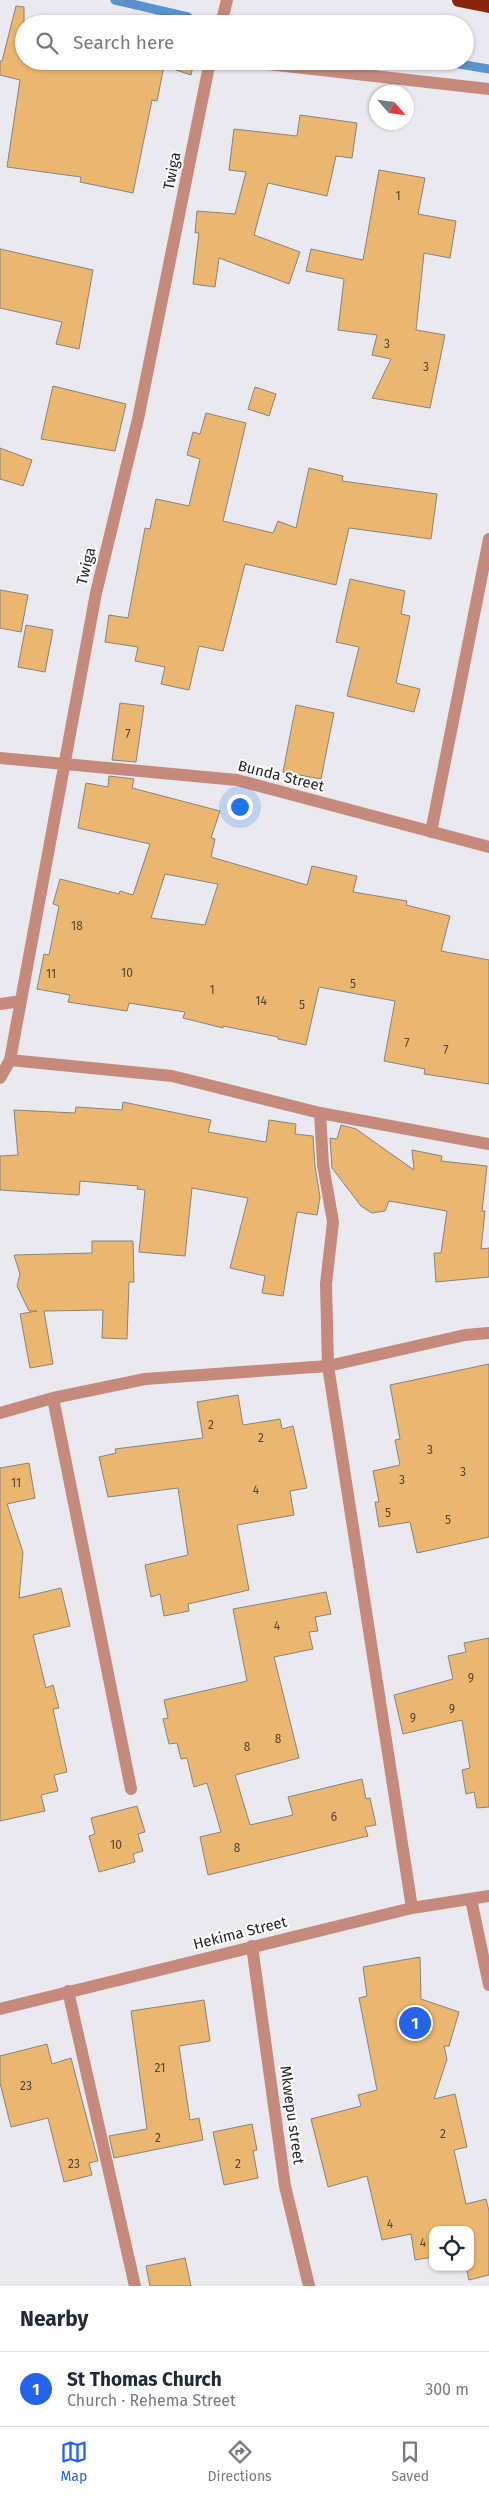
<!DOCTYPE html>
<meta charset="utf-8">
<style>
:root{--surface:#fff;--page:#f2f2f3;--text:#1f2937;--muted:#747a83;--line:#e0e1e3;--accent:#2563eb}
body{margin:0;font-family:"Fira Sans",sans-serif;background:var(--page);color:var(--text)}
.controls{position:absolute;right:15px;bottom:15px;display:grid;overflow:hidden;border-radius:10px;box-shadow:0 1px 4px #0004}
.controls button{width:45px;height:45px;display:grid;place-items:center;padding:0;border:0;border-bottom:1px solid var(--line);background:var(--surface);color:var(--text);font:25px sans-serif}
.compass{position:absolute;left:369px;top:85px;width:45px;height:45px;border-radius:50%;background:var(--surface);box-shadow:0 1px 4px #0004;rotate:118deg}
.you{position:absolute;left:239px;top:806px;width:18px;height:18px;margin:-12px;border:4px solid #fff;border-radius:50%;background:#1a73e8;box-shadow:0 0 0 8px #1a73e833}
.badge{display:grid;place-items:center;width:32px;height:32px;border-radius:50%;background:var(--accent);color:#fff;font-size:16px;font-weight:700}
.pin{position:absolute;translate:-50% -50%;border:2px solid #fff;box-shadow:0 1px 5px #0006}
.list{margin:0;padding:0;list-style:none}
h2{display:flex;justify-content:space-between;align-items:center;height:65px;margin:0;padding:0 20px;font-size:21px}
h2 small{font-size:16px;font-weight:400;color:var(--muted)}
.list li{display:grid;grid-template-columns:32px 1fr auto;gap:15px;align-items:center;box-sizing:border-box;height:75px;padding:0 20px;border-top:1px solid var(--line)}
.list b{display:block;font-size:19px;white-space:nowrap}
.list p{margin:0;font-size:16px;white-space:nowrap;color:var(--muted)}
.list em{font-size:16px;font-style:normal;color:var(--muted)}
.icon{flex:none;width:28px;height:28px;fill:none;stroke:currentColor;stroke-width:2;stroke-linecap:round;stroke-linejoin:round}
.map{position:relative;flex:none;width:489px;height:2286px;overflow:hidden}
.search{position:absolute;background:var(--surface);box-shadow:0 1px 4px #0004;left:15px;right:15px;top:15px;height:55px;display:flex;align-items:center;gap:12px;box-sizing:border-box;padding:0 18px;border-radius:28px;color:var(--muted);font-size:19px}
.sheet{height:140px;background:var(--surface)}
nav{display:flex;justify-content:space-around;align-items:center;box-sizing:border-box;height:70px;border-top:1px solid var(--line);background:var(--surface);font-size:14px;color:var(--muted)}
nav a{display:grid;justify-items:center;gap:2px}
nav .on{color:var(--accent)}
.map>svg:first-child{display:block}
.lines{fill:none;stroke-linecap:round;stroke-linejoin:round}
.stream{stroke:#5992cd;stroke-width:9}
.building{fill:#ebb66f;stroke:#87837f;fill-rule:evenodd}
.minor{stroke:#c58a7c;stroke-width:12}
.trunk{stroke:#8a260e;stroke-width:14}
.labels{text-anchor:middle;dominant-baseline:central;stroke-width:4;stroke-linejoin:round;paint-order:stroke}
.number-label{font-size:12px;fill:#534535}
.street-label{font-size:15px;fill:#201f22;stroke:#fff}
</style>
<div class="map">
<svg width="489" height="2286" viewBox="0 0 489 2286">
<rect width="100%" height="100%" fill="#eae9ef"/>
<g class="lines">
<path class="stream" d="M115 0 188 17
M441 61 489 69"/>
</g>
<path class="building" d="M16 6 24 7V61H194L191 75 164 66 157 101 152 100 133 193 80 182 81 177 7 167 20 80 0 75V61H2Z
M300 115 357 123 352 158 336 156 327 196 268 183 254 235 300 252 289 284 219 258 215 287 193 284 199 233H195L197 211 235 214 246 172 229 170 234 129 297 136Z
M379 170 425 178 418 214 456 221 450 258 424 253 416 330 445 335 430 408 372 398 391 359 372 355 377 335 338 330 344 279 306 271 311 249 363 260Z
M0 249 93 270 79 349 56 344 62 322 0 308Z
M53 386 126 404 115 451 41 439Z
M255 387 276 394 269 416 248 409Z
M206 413 246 423 223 521 273 533 278 521 296 528 309 468 343 476 342 481 437 494 431 539 349 528 336 585 245 564 223 651 199 646 189 690 161 684 165 667 135 661 138 647 105 642 109 615 128 618 145 528 150 529 156 499 189 506 200 459 187 455 193 432 200 434Z
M0 448 32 460 23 486 0 479Z
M350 579 405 591 401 614 410 616 396 683 420 689 414 712 347 696 359 647 336 642Z
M0 590 28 595 21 632 0 628Z
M26 625 53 630 45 672 18 667Z
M120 703 144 706 136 762 112 760Z
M296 705 334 713 321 779 283 772Z
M109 776 134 779 132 788 220 811 211 838 215 839 211 857 307 885 312 866 357 876 353 892 407 901 406 905 450 916 441 951 489 960V1084L424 1074 425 1069 384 1061 395 1001 319 987 306 1045 278 1039V1037L223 1026V1028L183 1018 185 1012 129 1003 127 1011 68 1002 70 995 37 989 44 954 49 955 59 906 53 904 60 879 119 894 120 891 133 895 150 844 78 828 86 783 108 787ZM165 874 218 884 205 925 151 918Z
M123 1102 211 1120 208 1132 266 1142 269 1120 296 1124 295 1134 313 1136 315 1166 320 1197 317 1215 297 1212 283 1296 262 1293 265 1276 230 1268 248 1198 192 1188 185 1256 139 1252 145 1190 137 1189 138 1186 80 1181 79 1195 0 1190V1156L18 1155 14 1110 75 1113 76 1107 122 1110Z
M341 1125 356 1129 414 1170 412 1150 442 1156 441 1161 487 1166 482 1211H485L481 1249 489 1248V1277L436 1282 434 1253H441L447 1211 389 1201 385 1211 372 1213 361 1206 332 1168 330 1138 337 1139Z
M92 1241H133L134 1282H129L127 1339 102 1338 103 1310 44 1311 53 1364 30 1368 20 1314 37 1311H29L17 1286 20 1274 14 1255 92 1253Z
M489 1364V1537L417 1553 410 1522 379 1527 375 1502H379L373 1471 400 1465 395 1440 400 1439 390 1385Z
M238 1395 243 1425 280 1419 282 1429 293 1426 307 1488 290 1491 294 1515 237 1525 249 1590 188 1604 189 1611 164 1616 160 1594 151 1597 145 1565 188 1555 178 1488 108 1497 99 1457 116 1453 115 1449 203 1438 197 1402Z
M29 1463 35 1498 7 1504 23 1552 19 1598 61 1588 70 1626 33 1635 46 1688 53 1685 59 1708 53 1709 67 1772 54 1775 58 1791 41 1795 45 1811 0 1821V1468Z
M326 1592 331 1614 315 1617 318 1631 309 1632 313 1649 274 1657 299 1758 235 1775 250 1825 293 1815 288 1797 362 1779 366 1799 370 1798 376 1825 365 1827 368 1836 208 1875 200 1837 221 1832 207 1783 194 1787 187 1758 181 1759 177 1743 169 1744 163 1719 168 1718 164 1700 247 1681 233 1609Z
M489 1638V1807L477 1808 474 1792 466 1794 462 1770 470 1768 462 1720 403 1734 394 1695 453 1679 448 1656 466 1652 464 1643Z
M137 1806 145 1832 138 1834 143 1851 133 1854 135 1862 99 1872 89 1836 95 1834 91 1818Z
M420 1957 421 1999 459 2012 449 2046H444L447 2059 434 2099 455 2094 467 2147 454 2150 466 2204 486 2199 489 2211V2275L469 2280 466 2267H470V2230H433V2257L415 2260 411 2234 382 2240 367 2176 328 2187 311 2119 361 2106 358 2095 377 2090 359 1998 367 1996 363 1967Z
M204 2000 210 2041 179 2046 190 2120 199 2118 203 2140 114 2158 109 2136 147 2129 131 2011Z
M47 2044 52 2064 71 2058 98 2161 89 2163 92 2175 64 2182 48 2118 11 2127 0 2083V2056Z
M252 2124 257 2150 253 2151 258 2178 224 2185 213 2132Z
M185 2258 191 2286H150L146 2266Z"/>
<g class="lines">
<path class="minor" d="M221 24 227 0
M241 61 489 89
M0 758 237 780 489 847
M431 832 489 539
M0 1004 21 1001
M10 1060 172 1076 320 1113 489 1144
M0 1078 10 1060 96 593 138 419 210 61
M320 1113 323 1165 333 1222 326 1284 328 1366 412 1908
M53 1398 131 1789
M0 1413 53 1398 145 1379 328 1366 465 1335 489 1333
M471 1899 489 1985
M252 1946 285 2186 309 2286
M68 1991 135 2286
M0 2009 412 1908 489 1896"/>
<path class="trunk" d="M459 0 489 6"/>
</g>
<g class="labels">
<g class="number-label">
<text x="398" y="196">1</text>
<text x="387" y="344">3</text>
<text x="426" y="367">3</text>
<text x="128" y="734">7</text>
<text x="77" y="926">18</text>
<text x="127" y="973">10</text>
<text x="51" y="974">11</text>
<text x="353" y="984">5</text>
<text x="212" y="990">1</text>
<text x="261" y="1001">14</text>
<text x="302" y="1005">5</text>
<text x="407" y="1043">7</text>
<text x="446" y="1050">7</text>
<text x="211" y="1425">2</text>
<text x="261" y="1438">2</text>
<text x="430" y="1450">3</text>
<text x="463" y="1472">3</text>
<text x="402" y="1480">3</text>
<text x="16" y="1483">11</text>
<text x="256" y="1490">4</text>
<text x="388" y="1513">5</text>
<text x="448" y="1520">5</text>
<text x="277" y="1626">4</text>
<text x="471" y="1678">9</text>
<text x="452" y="1709">9</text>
<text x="413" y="1718">9</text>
<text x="278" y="1739">8</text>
<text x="247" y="1747">8</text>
<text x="334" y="1817">6</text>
<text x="116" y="1845">10</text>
<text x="237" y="1848">8</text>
<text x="160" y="2068">21</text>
<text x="26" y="2086">23</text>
<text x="443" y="2134">2</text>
<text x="158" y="2138">2</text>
<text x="74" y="2164">23</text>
<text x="238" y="2164">2</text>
<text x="390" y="2224">4</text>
<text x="423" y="2243">4</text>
</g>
<g class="street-label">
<text transform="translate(172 171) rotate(-79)">Twiga</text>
<text transform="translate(86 566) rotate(-76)">Twiga</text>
<text transform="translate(281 776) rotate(14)">Bunda Street</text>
<text transform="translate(240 1933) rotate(-14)">Hekima Street</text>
<text transform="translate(292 2115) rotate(82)">Mkwepu street</text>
</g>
</g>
</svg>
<div class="controls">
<button><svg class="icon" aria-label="locate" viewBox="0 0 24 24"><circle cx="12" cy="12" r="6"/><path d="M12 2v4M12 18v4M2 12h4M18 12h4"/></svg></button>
</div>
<svg class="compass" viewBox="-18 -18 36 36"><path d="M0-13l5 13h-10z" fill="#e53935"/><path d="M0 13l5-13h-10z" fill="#747a83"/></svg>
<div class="you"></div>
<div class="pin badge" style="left:415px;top:2023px">1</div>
<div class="search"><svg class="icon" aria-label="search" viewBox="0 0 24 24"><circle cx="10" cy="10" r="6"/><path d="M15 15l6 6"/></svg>Search here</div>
</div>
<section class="sheet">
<h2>Nearby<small></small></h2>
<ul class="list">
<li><span class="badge">1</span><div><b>St Thomas Church</b><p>Church · Rehema Street</p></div><em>300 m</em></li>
</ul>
</section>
<nav>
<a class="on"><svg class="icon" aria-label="map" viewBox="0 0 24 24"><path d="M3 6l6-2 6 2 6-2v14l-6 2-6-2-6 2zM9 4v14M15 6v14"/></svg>Map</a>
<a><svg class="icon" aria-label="directions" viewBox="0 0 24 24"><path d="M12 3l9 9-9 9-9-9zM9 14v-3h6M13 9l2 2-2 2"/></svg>Directions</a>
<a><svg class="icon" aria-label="saved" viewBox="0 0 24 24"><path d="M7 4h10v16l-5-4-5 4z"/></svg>Saved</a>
</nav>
